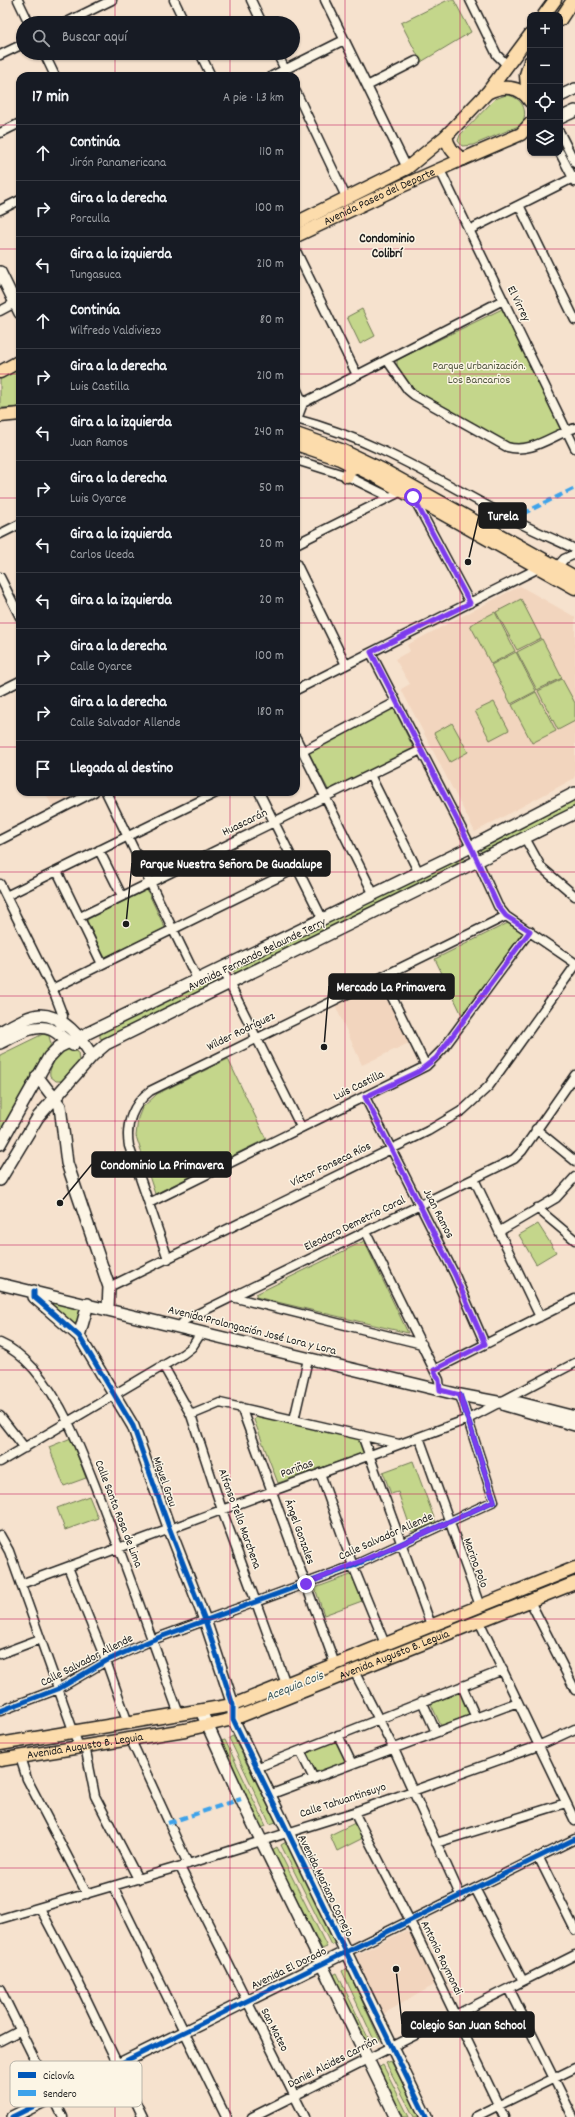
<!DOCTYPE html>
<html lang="es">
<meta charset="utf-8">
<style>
:root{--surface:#171b24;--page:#20242c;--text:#f1f3f6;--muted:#9ea1a6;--line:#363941}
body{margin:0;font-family:Dekko,sans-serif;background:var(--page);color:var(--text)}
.controls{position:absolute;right:12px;top:12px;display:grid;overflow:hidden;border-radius:8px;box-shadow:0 1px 3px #0004}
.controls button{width:36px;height:36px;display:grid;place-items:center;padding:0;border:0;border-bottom:1px solid var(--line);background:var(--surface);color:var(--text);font:20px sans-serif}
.stop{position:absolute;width:12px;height:12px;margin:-9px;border:3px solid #7c3aed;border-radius:50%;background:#fff}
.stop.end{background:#7c3aed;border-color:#fff;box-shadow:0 1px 4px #0008}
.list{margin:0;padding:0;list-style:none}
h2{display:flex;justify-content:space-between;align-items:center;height:52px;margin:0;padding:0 16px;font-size:17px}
h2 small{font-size:13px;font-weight:400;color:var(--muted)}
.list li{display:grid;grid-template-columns:26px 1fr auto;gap:12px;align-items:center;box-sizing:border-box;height:56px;padding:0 16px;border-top:1px solid var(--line)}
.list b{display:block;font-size:15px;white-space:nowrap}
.list p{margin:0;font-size:13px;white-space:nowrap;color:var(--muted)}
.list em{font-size:13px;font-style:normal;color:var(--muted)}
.icon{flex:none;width:22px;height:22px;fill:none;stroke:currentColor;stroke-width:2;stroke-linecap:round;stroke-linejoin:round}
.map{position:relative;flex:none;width:575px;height:2117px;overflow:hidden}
.search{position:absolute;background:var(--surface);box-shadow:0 1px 3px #0004;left:16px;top:16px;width:284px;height:44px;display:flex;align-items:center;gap:10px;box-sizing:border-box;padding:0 14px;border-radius:22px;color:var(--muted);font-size:15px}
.panel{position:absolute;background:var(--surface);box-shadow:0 1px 3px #0004;left:16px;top:72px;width:284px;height:724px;border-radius:12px}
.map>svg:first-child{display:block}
.built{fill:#f2d5be}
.green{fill:#c4d68b;stroke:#707954}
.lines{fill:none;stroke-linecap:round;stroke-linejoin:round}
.canal{stroke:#86d5e1;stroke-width:8}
.street-casing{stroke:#1c1c1c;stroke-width:11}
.secondary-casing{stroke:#1c1c1c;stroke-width:14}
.primary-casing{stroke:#1c1c1c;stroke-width:15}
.street{stroke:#fcf5e5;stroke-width:8}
.secondary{stroke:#fcf5e5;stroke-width:11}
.primary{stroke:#fcdcac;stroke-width:12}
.quiet{stroke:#3da2ea;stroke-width:4;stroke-dasharray:8 4;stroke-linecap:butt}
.cycleway-casing{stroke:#fcf5e5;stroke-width:8}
.cycleway{stroke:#0057b8;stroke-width:5}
.route{stroke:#7c3aed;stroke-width:5}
.grid{fill:none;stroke:#c2185b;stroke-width:1;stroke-opacity:0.55}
.labels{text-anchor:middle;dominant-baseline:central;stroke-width:3;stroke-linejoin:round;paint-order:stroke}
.street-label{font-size:12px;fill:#1c1c1c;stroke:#fcf5e5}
.park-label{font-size:12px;fill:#4e543d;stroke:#fcf5e5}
.neighbourhood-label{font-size:13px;font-weight:bold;fill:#1c1c1c;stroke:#fcf5e5}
.water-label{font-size:13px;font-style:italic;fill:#415d61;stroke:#fcf5e5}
.key{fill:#fcf5e5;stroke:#b9b4a9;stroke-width:1}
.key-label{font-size:11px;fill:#1c1c1c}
.leader{fill:none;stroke:#1c1c1c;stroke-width:1.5}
.callout-dot{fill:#1c1c1c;stroke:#fcf5e5;stroke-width:1.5}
.callout{fill:#1c1c1c;stroke:#1c1c1c;stroke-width:1.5}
.callout-label{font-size:13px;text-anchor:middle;font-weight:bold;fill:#fff}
</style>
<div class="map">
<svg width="575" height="2117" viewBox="0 0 575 2117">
<rect width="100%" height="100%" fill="#f6e2ce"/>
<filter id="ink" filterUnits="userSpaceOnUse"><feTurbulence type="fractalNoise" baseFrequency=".025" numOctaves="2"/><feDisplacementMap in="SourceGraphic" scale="8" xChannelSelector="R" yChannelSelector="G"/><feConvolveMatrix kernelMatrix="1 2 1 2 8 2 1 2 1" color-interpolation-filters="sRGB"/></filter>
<g filter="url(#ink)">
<path class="built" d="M520 586 575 617V776L573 779 475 832 401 689 410 684 395 659 410 651 407 645Z
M45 792H80L52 806Z
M379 984 384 986 390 998 389 1002 391 1006 395 1007 411 1042 362 1065 335 1005Z
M405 1931 411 1934 436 1984 383 2014 356 1955Z"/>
<path class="green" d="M448 0H454L471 32 421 62 401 23Z
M506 95C521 96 530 111 521 125L473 145 462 146 458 141 460 135 495 99Z
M362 309 375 336 360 344 347 317Z
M502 309 561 429 533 443 522 446 503 441 414 391 397 367V360Z
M20 367V407L0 408V377Z
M521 599 541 638 517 650 496 612Z
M495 612 515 651 491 664 470 625Z
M542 639 562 678 537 690 517 652Z
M516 652 536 691 511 704 491 665Z
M562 679 575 703V721L558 730 538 691Z
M536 692 556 731 532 743 512 705Z
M494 702 509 730 490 740 475 711Z
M393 707 414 749 329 791 309 753Z
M452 723 468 752 450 762 434 733Z
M575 799V807L484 854 480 850 481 847Z
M463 856 466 861 237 974 233 971 234 969Z
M147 890 165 928 106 957 104 956 87 921 88 919Z
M510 922 523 933 462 1015 435 959Z
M216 977 218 983 103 1039 100 1038V1034Z
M43 1034 49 1036 51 1044 0 1134V1055Z
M70 1048 78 1052 79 1061 63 1081H56L50 1076C48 1066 61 1051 70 1048Z
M228 1059 266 1139 155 1194 136 1136 138 1118 142 1108 157 1094Z
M538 1224 556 1252 536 1264 519 1235Z
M364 1241 408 1333 256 1297V1294Z
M48 1301 82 1309 76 1328 47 1303Z
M257 1415 362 1439 366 1452 278 1483 254 1420Z
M71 1438 86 1478 64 1486 49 1447Z
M413 1461 436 1523 412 1532 398 1492 391 1494 383 1472Z
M89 1496 98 1518 65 1530 57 1508Z
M353 1574 362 1601 324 1615 315 1588Z
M462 1691 472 1714 441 1726 431 1704Z
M233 1736 276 1822 270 1824 229 1738Z
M225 1740 266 1826 261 1828 221 1741Z
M337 1740 348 1762 318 1774 315 1772 307 1753Z
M355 1823 363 1838 337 1851 330 1835Z
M286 1842 336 1942 331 1945 281 1845Z
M277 1847 327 1947 322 1949 272 1850Z
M347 1968 380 2040 375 2042 342 1971Z
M337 1973 371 2044 367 2046 333 1975Z
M391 2061 420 2117H414L386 2063Z
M383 2065 409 2117H403L378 2068Z"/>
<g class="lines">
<path class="canal" d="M277 1694 433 1631"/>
<defs>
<path id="street" d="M18 0 29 23
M174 0 185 23
M251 0 262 23
M325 0 407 168
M470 0 497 55 507 65
M65 23 112 0
M44 53 55 76
M200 53 211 76
M277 53 288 76
M0 55 23 44
M272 76 344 40
M367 86 416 61
M296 92 347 199
M0 133 20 123
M560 133 575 163
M560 153 575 182
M440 170 575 448
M519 205 575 320
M0 210 20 200
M469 230 575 177
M296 251 357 375
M0 311 15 303
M387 360 408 390 414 395 507 447C532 454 552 435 575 428
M296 388 303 403
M296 419C377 440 439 481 512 519 532 530 554 539 575 549
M297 419 303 403 503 300
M296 460 347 476 390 497
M413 497 470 603
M0 534 20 524
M296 544 402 491
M296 563 346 665
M557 567 564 559 575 554
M0 577 20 617
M371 653 471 847 498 906 506 916 575 963
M296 690 539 568
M0 691 20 681
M296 738 374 895
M303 751 396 702
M370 775 419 873
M106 792 198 981
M259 792 323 920
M525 838 541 867 575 896
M0 840 94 792
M99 850 122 896
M57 871 102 964
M0 884 55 995 63 1016 60 1027
M6 896 218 792
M80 917 421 750
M222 969 301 1127
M382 977 426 1066
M52 989 297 868
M365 1097 455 1275 485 1344
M536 1129 575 1161
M474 1179 540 1317
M149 1203 426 1066 443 1049 530 931
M537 1208 575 1240
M500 1231 556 1198 575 1177
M366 1232 439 1380 440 1390
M168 1259 129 1146C125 1124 133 1104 150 1091L506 916
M109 1287 428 1131 463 1110 489 1086 575 966
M232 1297 422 1344
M179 1327 185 1320 514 1159 522 1151 575 1075
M0 1343C12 1348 25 1359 34 1369 66 1406 83 1456 101 1501 128 1571 153 1643 179 1714
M163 1365 191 1415 222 1510 286 1684
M434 1370 575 1299
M241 1407 335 1664
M191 1415 220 1403 399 1444
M0 1416 25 1448
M294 1420 308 1359
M362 1435 431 1625
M419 1437 480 1606
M0 1462 183 1354 192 1347 201 1333
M320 1473 353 1566 385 1644
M0 1535 9 1551 79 1747
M68 1567 106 1661 128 1723
M21 1584 468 1419 575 1363
M530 1601 575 1690
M479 1621 575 1821
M0 1654 40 1639
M354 1671 393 1747 461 1897
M462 1686 476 1718
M422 1701 436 1732
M0 1711 58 1689 106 1661 152 1640 353 1566 494 1501 460 1395
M338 1735 352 1764
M130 1738 188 1864
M85 1746 95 1796 138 1879
M300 1751 314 1779
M20 1757 27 1779 87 1894
M256 1768 503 1670
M269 1795 518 1702
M354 1812 410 1921 504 2117
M436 1843 566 1803
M539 1858 575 1930
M180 1867 305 2117
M113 1886 226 2117
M476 1890 523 1981
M40 1908 72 1969 143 2117
M0 1919 188 1864 354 1812 538 1746 575 1729
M346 1952 575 1839
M509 1988 573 2117
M0 1989 63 2117
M0 2041 21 2030
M252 2117 575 1955
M475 2117 575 2068"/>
<path id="secondary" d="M560 96 575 89
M560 118 575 111
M0 272 20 313
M0 1032C12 1026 26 1016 40 1015 63 1015 82 1039 92 1056
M0 1043C15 1036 33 1023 50 1029 58 1032 65 1040 73 1045
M37 1076 60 1106 67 1163 109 1287 108 1309
M0 1144 49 1057 59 1047 471 847 575 793
M0 1180 38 1117 92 1056 106 1044 575 813
M0 1284 460 1395 497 1402 520 1403 575 1417
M34 1291V1297L79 1336 133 1426 170 1530 205 1620 233 1705V1719L426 2117
M79 1336 88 1304
M505 1405 575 1425
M201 1711 241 1799 396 2117
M12 2117 346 1952"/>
<g id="primary">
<path d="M544 15 555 0"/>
<path d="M560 20 573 0"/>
<path d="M487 93 530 35"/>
<path d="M528 98 526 75 530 62"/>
<path d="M530 101C520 85 502 85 487 93L446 136C448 147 453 154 463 159L521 134 530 124"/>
<path d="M296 223 407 168 446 136"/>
<path id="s1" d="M296 236 393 190 463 159"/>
<path d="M0 372 20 361"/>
<path d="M0 416 20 414"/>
<path d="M296 434 341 450 383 470 575 577"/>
<path d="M296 444 340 459 377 477 575 588"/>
<path d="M347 476 352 465"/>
<path d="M0 1744 233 1705 575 1568"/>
<path id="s2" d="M0 1760 185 1730 233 1719 575 1583"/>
</g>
</defs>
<use href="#street" class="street-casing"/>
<use href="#secondary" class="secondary-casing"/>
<use href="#primary" class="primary-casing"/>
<use href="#street" class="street"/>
<use href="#secondary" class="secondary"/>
<use href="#primary" class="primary"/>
<path class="quiet" d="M512 519 575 488
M168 1823 241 1799"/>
<defs>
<path id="cycleway" d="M34 1291V1297L79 1336 133 1426 170 1530 205 1620 233 1705V1719L426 2117
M0 1711 58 1689 106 1661 152 1640 353 1566 494 1501 460 1395
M12 2117 575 1839"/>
</defs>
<use href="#cycleway" class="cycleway-casing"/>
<use href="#cycleway" class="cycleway"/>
</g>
</g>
<g class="lines" filter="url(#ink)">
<path class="route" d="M306 1584 401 1544 494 1501 460 1395 440 1390 439 1380 434 1370 485 1344 455 1275 365 1097 418 1072 436 1058 530 931 506 916 498 906 471 847 371 652 470 603 413 497"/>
</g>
<path class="grid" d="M115 0V23M230 0V23M345 0V2117M460 0V2117M115 53V76M230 53V76M0 125H20M296 125H530M560 125H575M0 249H20M296 249H575M0 374H20M296 374H575M0 498H20M296 498H575M0 623H20M296 623H575M0 747H20M296 747H575M115 792V2117M230 792V2117M0 872H575M0 996H575M0 1121H575M0 1245H575M0 1370H575M0 1494H575M0 1619H575M0 1743H575M0 1868H575M0 1992H575"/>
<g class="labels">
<g class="street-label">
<text stroke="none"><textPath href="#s1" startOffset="92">Avenida Paseo del Deporte</textPath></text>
<text transform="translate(518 304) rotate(64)">El Virrey</text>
<text transform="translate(245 823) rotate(-26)">Huascarán</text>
<text transform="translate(257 955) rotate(-26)">Avenida Fernando Belaunde Terry</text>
<text transform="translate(241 1032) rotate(-26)">Wilder Rodríguez</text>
<text transform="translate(359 1086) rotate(-26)">Luis Castilla</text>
<text transform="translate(331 1165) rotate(-26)">Víctor Fonseca Ríos</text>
<text transform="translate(438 1214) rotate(63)">Juan Ramos</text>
<text transform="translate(355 1224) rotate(-26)">Eleodoro Demetrio Coral</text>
<text transform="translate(252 1331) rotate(14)">Avenida Prolongación José Lora y Lora</text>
<text transform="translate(297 1469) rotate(-20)">Pariñas</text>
<text transform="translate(164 1482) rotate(71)">Miguel Grau</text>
<text transform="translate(118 1514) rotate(69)">Calle Santa Rosa de Lima</text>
<text transform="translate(239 1519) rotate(70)">Alfonso Tello Marchena</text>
<text transform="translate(299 1532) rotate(70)">Ángel Gonzales</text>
<text transform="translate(386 1537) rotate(-24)">Calle Salvador Allende</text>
<text transform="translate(475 1563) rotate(70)">Marino Polo</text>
<text stroke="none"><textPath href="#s2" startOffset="410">Avenida Augusto B. Leguia</textPath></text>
<text transform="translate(87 1661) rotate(-27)">Calle Salvador Allende</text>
<text stroke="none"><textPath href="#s2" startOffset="86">Avenida Augusto B. Leguia</textPath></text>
<text transform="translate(343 1801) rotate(-18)">Calle Tahuantinsuyo</text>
<text transform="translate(325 1886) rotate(64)">Avenida Mariano Cornejo</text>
<text transform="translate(441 1958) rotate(64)">Antonio Raymondi</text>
<text transform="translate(289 1969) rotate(-26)">Avenida El Dorado</text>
<text transform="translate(274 2030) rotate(63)">San Mateo</text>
<text transform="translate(333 2063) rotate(-27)">Daniel Alcides Carrión</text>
</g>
<g class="park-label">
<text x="479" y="366">Parque Urbanización.<tspan x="479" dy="14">Los Bancarios</tspan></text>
</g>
<g class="neighbourhood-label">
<text x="387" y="239">Condominio<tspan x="387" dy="15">Colibrí</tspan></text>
</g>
<g class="water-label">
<text transform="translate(295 1687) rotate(-22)">Acequia Cois</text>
</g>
</g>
<rect x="10" y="2061" width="132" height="46" rx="6" class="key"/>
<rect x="18" y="2072" width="18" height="6" fill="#0057b8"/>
<rect x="18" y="2090" width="18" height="6" fill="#3da2ea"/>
<g class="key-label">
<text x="43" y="2079">Ciclovía</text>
<text x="43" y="2097">Sendero</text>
</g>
<path class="leader" d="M468 562L479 515M126 924L132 863M324 1047L329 986M60 1203L92 1164M396 1969L402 2024"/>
<g class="callout-dot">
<circle cx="468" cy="562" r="4"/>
<circle cx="126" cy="924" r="4"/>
<circle cx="324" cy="1047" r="4"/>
<circle cx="60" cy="1203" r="4"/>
<circle cx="396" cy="1969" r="4"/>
</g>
<g class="callout">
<rect x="479" y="503" width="47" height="25" rx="4"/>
<rect x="132" y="851" width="198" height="25" rx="4"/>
<rect x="329" y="974" width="125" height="25" rx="4"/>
<rect x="92" y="1152" width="139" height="25" rx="4"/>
<rect x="402" y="2012" width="132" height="25" rx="4"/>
</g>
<g class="callout-label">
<text x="503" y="520">Turela</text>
<text x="231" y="868">Parque Nuestra Señora De Guadalupe</text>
<text x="391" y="991">Mercado La Primavera</text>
<text x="162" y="1169">Condominio La Primavera</text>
<text x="468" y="2029">Colegio San Juan School</text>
</g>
</svg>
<div class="controls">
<button>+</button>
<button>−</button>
<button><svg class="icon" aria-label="locate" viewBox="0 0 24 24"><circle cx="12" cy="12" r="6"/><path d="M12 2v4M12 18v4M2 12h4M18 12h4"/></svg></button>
<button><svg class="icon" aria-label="layers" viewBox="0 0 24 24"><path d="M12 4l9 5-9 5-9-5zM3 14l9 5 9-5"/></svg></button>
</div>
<div class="stop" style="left:413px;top:497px"></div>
<div class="stop end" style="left:306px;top:1584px"></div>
<div class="search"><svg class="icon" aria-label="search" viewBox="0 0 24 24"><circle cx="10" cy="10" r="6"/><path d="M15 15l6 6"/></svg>Buscar aquí</div>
<section class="panel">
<h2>17 min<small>A pie · 1.3 km</small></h2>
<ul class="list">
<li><svg class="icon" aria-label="ahead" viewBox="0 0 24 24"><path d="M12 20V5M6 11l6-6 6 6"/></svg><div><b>Continúa</b><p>Jirón Panamericana</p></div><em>110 m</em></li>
<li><svg class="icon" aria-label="right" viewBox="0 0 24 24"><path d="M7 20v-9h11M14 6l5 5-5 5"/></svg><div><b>Gira a la derecha</b><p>Porculla</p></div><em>100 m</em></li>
<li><svg class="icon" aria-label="left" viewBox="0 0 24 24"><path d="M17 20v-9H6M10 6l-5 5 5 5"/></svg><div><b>Gira a la izquierda</b><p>Tungasuca</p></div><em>210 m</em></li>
<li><svg class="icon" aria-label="ahead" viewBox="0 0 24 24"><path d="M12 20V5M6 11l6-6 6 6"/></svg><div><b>Continúa</b><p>Wilfredo Valdiviezo</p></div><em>80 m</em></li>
<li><svg class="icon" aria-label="right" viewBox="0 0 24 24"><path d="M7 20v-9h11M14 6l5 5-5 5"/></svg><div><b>Gira a la derecha</b><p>Luis Castilla</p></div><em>210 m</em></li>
<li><svg class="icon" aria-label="left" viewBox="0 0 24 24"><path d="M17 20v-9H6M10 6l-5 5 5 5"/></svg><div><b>Gira a la izquierda</b><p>Juan Ramos</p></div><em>240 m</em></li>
<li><svg class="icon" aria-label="right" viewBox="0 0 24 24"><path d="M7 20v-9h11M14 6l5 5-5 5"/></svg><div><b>Gira a la derecha</b><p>Luis Oyarce</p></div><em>50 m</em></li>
<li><svg class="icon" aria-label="left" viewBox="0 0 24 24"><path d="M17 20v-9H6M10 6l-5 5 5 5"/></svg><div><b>Gira a la izquierda</b><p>Carlos Uceda</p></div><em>20 m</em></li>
<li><svg class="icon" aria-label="left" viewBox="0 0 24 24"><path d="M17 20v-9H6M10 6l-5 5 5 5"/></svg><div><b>Gira a la izquierda</b></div><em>20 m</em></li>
<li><svg class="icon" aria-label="right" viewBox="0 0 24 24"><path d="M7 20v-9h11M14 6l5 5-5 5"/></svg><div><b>Gira a la derecha</b><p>Calle Oyarce</p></div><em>100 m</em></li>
<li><svg class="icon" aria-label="right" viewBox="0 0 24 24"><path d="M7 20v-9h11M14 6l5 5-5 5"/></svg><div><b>Gira a la derecha</b><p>Calle Salvador Allende</p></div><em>180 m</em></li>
<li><svg class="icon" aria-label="arrive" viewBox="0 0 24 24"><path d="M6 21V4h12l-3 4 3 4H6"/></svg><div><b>Llegada al destino</b></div></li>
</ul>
</section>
</div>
